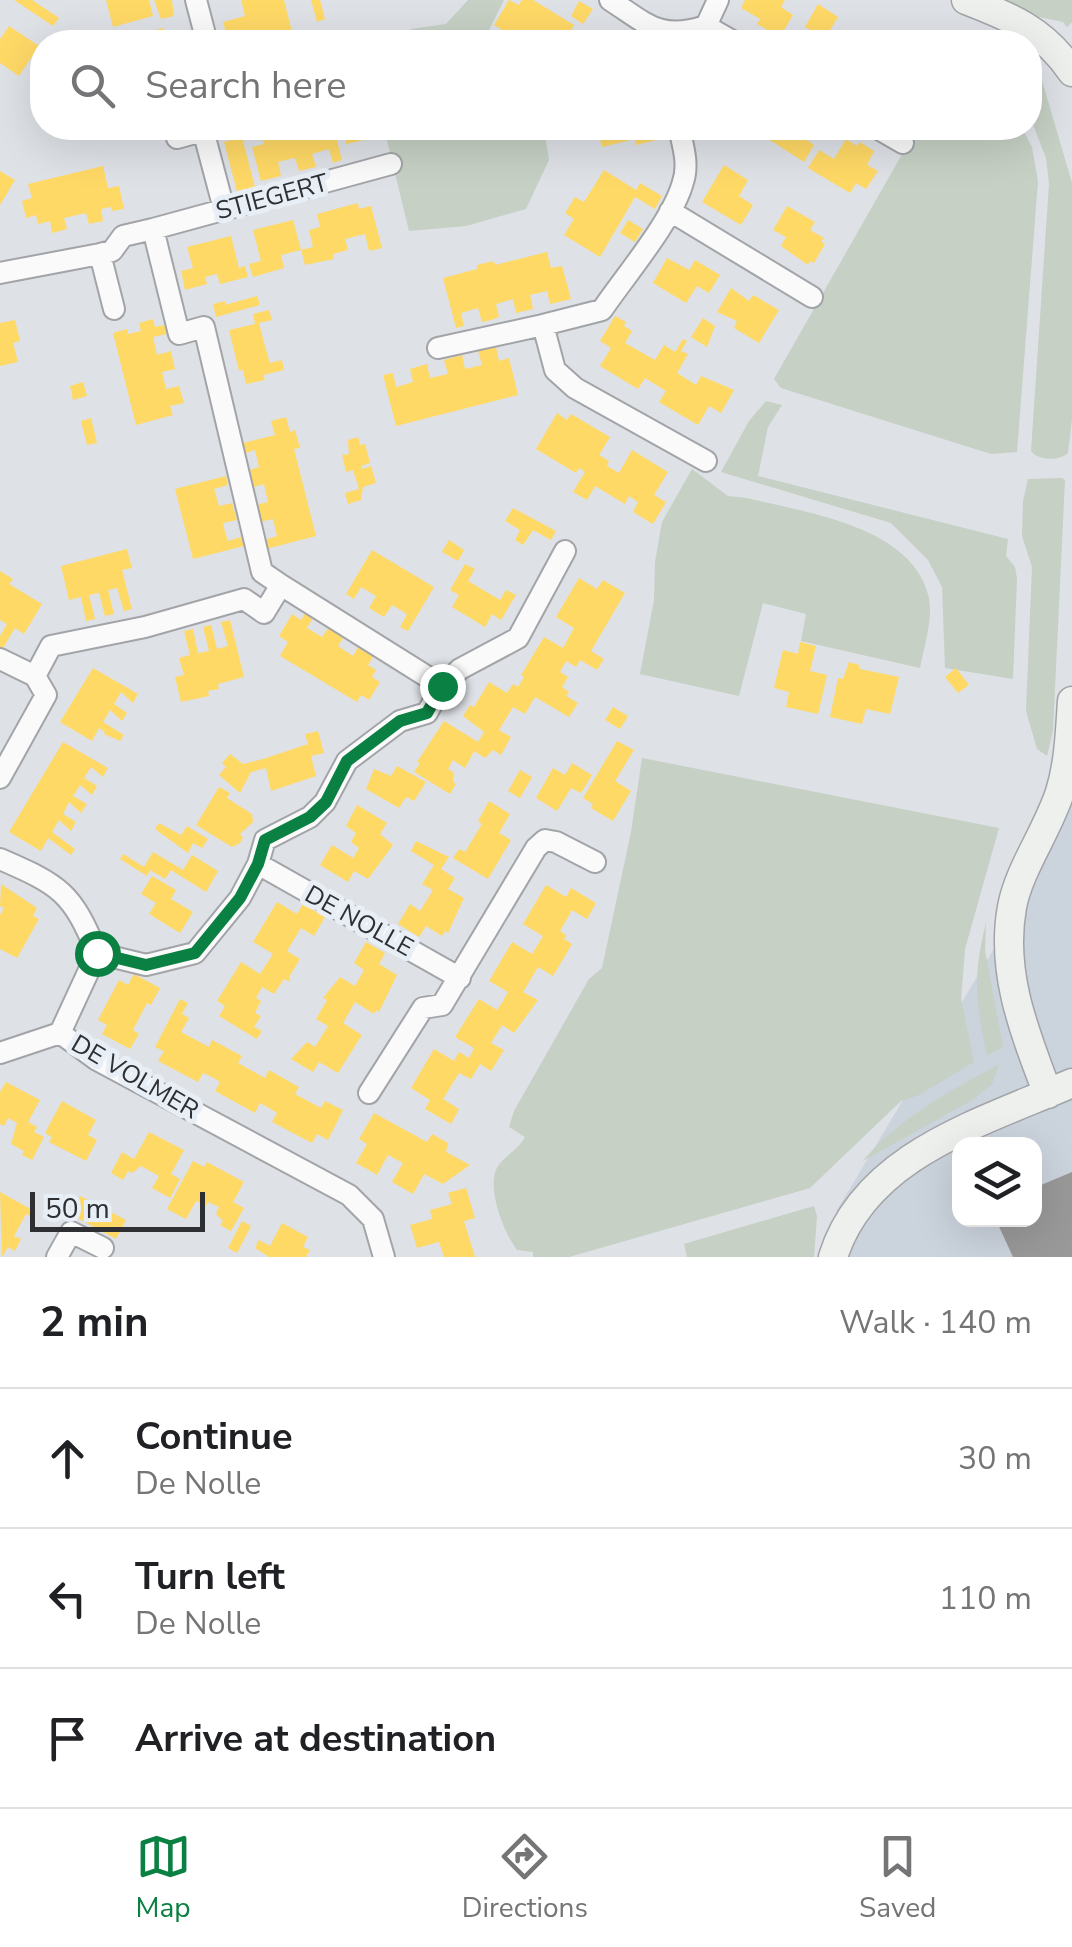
<!DOCTYPE html>
<meta charset="utf-8">
<style>
:root{--surface:#fff;--page:#f2f2f2;--text:#202124;--muted:#757577;--line:#e0e0e0;--accent:#0b8043}
body{margin:0;font-family:"Nunito Sans",sans-serif;background:var(--page);color:var(--text)}
.controls{position:absolute;right:30px;bottom:30px;display:grid;overflow:hidden;border-radius:20px;box-shadow:0 10px 40px #0002}
.controls button{width:90px;height:90px;display:grid;place-items:center;padding:0;border:0;border-bottom:2px solid var(--line);background:var(--surface);color:var(--text);font:50px sans-serif}
.scale{position:absolute;left:30px;bottom:25px;width:175px;box-sizing:border-box;padding-left:10px;border:5px solid #2d2f32;border-top:0;font-size:28px;line-height:35px;white-space:nowrap;color:#2d2f32;-webkit-text-stroke:8px #e7eef6;paint-order:stroke}
.stop{position:absolute;width:30px;height:30px;margin:-22px;border:8px solid #0b8043;border-radius:50%;background:#fff}
.stop.end{background:#0b8043;border-color:#fff;box-shadow:0 2px 10px #0008}
.list{margin:0;padding:0;list-style:none}
h2{display:flex;justify-content:space-between;align-items:center;height:130px;margin:0;padding:0 40px;font-size:42px}
h2 small{font-size:32px;font-weight:400;color:var(--muted)}
.list li{display:grid;grid-template-columns:65px 1fr auto;gap:30px;align-items:center;box-sizing:border-box;height:140px;padding:0 40px;border-top:2px solid var(--line)}
.list b{display:block;font-size:38px;white-space:nowrap}
.list p{margin:0;font-size:32px;white-space:nowrap;color:var(--muted)}
.list em{font-size:32px;font-style:normal;color:var(--muted)}
.icon{flex:none;width:55px;height:55px;fill:none;stroke:currentColor;stroke-width:2;stroke-linecap:round;stroke-linejoin:round}
.map{position:relative;flex:none;width:1072px;height:1257px;overflow:hidden}
.search{position:absolute;background:var(--surface);box-shadow:0 10px 40px #0002;left:30px;right:30px;top:30px;height:110px;display:flex;align-items:center;gap:25px;box-sizing:border-box;padding:0 35px;border-radius:40px;color:var(--muted);font-size:38px}
.sheet{height:550px;background:var(--surface)}
nav{display:flex;justify-content:space-around;align-items:center;box-sizing:border-box;height:140px;border-top:2px solid var(--line);background:var(--surface);font-size:28px;color:var(--muted)}
nav a{display:grid;justify-items:center;gap:5px}
nav .on{color:var(--accent)}
.map>svg:first-child{display:block}
.built{fill:#cbd3dd;fill-rule:evenodd}
.green{fill:#c6d0c4}
.homes{fill:#ffd966}
.industry{fill:#999}
.lines{fill:none;stroke-linecap:round;stroke-linejoin:round}
.street-casing{stroke:#a2a4a8;stroke-width:24}
.secondary-casing{stroke:#a2a4a8;stroke-width:31}
.street{stroke:#fafafb;stroke-width:20}
.secondary{stroke:#edf0ed;stroke-width:28}
.route{stroke:#0b8043;stroke-width:12}
.labels{text-anchor:middle;dominant-baseline:central;stroke-width:10;stroke-linejoin:round;paint-order:stroke}
.street-label{font-size:25px;fill:#2d2f32;stroke:#e7eef6}
</style>
<div class="map">
<svg width="1072" height="1257" viewBox="0 0 1072 1257">
<rect width="100%" height="100%" fill="#dee1e6"/>
<path class="built" d="M1072 767V1257H827L837 1210 1016 912ZM960 1144H1034V1220H960Z"/>
<path class="green" d="M468 0H504L483 42H400L411 29 446 24Z
M988 0H1072V22L1067 27 1063 22 1020 13Z
M1030 49 1034 53 1072 183V419L1068 453C1060 461 1038 461 1031 451L1049 184 1046 158 1030 117Z
M384 128H544L549 160 526 209 466 226 409 231Z
M917 128H1022L1032 147 1038 181 1017 452 991 454 781 388 774 379Z
M766 401 782 405 768 427 758 476 1008 539 1006 556 1015 567 1017 579 1013 679 945 668 942 587 928 560 891 523 721 472 749 421Z
M692 469 728 496 747 498C807 513 913 526 929 598 933 619 924 647 920 668L801 641 806 614 763 603 739 696 640 674 654 600 655 562 662 522Z
M1062 478 1065 480 1053 730 1047 756 1037 749 1026 711 1032 567 1022 536 1023 501 1028 479Z
M642 758 999 828 965 949 961 999 974 1062 919 1095 901 1101 810 1188 569 1257H533V1252L517 1250C504 1233 485 1186 498 1166 506 1155 518 1150 525 1137L509 1127 514 1111 589 979 602 968 631 832Z
M986 923 985 950 1003 1047 987 1056C976 1002 972 978 986 923Z
M999 1064 992 1084 974 1099 863 1161C897 1119 952 1090 999 1064Z
M814 1206 817 1216 814 1257H687L684 1244Z"/>
<path class="homes" d="M14 0H32L59 18 53 26Z
M106 0H149L153 16 113 27Z
M154 0H172L174 16 161 19Z
M241 0H284L292 32 252 42 249 31 227 36 223 22 245 16Z
M311 0H320L325 19 317 22Z
M509 0 519 5 522 0H533L574 25 564 42H523L494 25Z
M745 0H785L781 7 793 15 780 37 757 24 760 19 741 8Z
M579 1 593 9 583 24 571 16Z
M818 4 838 17 830 30 851 42H807L814 32 805 27Z
M9 26 39 46 19 76 0 63V39Z
M163 28 167 39 188 33 191 42H125L123 39Z
M259 128H360L364 140 346 144 343 130 335 133 342 160 333 163 329 149 312 154 316 167 299 171 295 158 286 160 278 162 281 176 261 181 252 147 264 144Z
M597 128H633L634 130 658 128 661 139 636 145 635 139 602 147Z
M751 128H811L804 138 814 145 804 162Z
M242 137 257 195 239 199 224 142Z
M846 139 857 146 860 142 874 151 867 165 878 171 866 189 856 183 850 193 808 168 819 150 834 159Z
M724 165 748 180 739 196 753 205 741 225 702 202Z
M103 166 108 188 119 186 124 209 112 211 111 207 101 209 103 221 89 224 86 213 64 218 67 229 52 233 50 221 38 224 36 215 26 218 22 201 32 198 28 184Z
M604 170 636 190 640 183 662 196 655 209 635 197 600 257 564 235 574 219 565 213 575 197 584 202Z
M0 171 15 180 0 205Z
M358 203 359 209 371 206 382 248 369 251 365 234 345 239 348 250 333 254 334 259 305 265 301 250 281 255 284 268 253 277 249 264 261 261 253 230 293 220 301 250 313 247 309 230 320 227 317 214Z
M787 206 815 222 810 230 824 238 821 242 825 244 814 263 810 261 808 265 781 246 786 237 773 230Z
M628 220 643 229 635 242 620 233Z
M231 236 239 268 245 266 248 277 220 284 217 274 205 277 207 284 185 290 181 271 193 268 187 247Z
M547 252 551 268 562 266 571 299 550 304 547 291 530 295 533 309 516 313 513 299 496 304 499 317 491 320 482 322 478 308 461 313 464 326 456 328 443 278 477 269V265L494 261 495 265Z
M667 258 689 270 695 260 720 275 709 293 697 286 686 303 653 283Z
M731 288 749 301 753 295 779 310 759 343 734 328 737 321 717 312Z
M257 296 260 305 216 317 213 304 225 301V305Z
M269 310 272 320 259 323 264 343 270 363 282 360 284 370 263 375 265 380 246 384 243 370 239 371 229 330 255 324 253 314Z
M615 316 626 322 624 326 632 331 625 343 655 360 664 345 675 352 683 339 687 341 681 351 688 354 677 373 696 385 701 376 734 390 721 413 709 406 698 425 659 402 666 391 645 378 638 389 600 366 611 348 600 341Z
M703 318 715 326 707 347 691 337Z
M153 319 155 327 165 325 167 334 153 337 157 355 171 351 175 369 162 372 166 389 179 386 184 403 170 406 173 415 136 425 113 333 127 329 128 334 141 331 139 323Z
M15 320 20 341 13 343 18 362 0 366V323Z
M496 347 499 361 509 358 518 395 396 426 383 375 393 373 396 387 413 382 410 369 427 364 430 378 448 374 444 360 462 355 465 369 474 367 482 365 478 351Z
M83 382 87 396 73 400 70 386Z
M557 413 567 420 571 414 610 437 599 455 609 461 607 466 619 473 632 450 668 472 654 495 666 502 653 524 633 512 638 502 629 496 625 504 595 486 587 500 573 492 585 472 579 468 576 473 536 449Z
M286 417 290 432 295 430 300 448 294 449 316 536 266 549 264 540 277 536 273 519 259 522 255 505 268 502 264 484 250 488 246 471 259 467 255 450 242 454 239 444 275 435 271 421Z
M91 418 97 443 87 445 81 421Z
M358 437 360 445 365 444 370 463 361 466 362 469 371 466 376 483 363 487 361 500 348 504 345 493 359 489 353 470 346 472 342 455 349 454 348 440Z
M226 476 228 485 214 489 219 506 232 503 237 520 223 523 225 532 228 541 241 537 244 546 193 559 175 489Z
M513 508 556 531 551 540 533 530 523 545 515 540 520 530 505 521Z
M449 540 464 550 458 561 442 552Z
M127 549 132 568 122 570 132 609 124 611 117 588 108 590 114 614 105 616 99 593 89 595 95 619 86 621 81 597 69 600 61 566Z
M372 550 434 587 408 631 400 627 407 614 392 605 384 617 369 608 376 596 361 587 354 599 346 594Z
M465 564 475 569 468 581 500 600 506 590 516 595 501 620 492 614 485 627 452 607 459 595 450 590Z
M0 571 13 579 9 584 42 604 24 634 15 628 0 653V636L7 624 0 620Z
M579 578 597 589 603 580 625 593 591 651 604 659 597 670 580 660 576 667 566 661 560 672 568 677 562 687 569 692 566 696 578 703 569 717 535 697 525 714 513 707 499 730 511 737 501 755 493 750 485 758 474 751 465 768 453 760 448 769 454 773 453 782 456 784 450 794 414 772 420 763 417 762 444 721 478 742 484 732 463 716 470 705 474 707 489 682 507 693 513 684 518 687 524 677 521 675 544 637 563 648 574 628 556 617Z
M306 612 314 616 307 628 322 637 330 626 345 635 338 646 353 656 360 644 375 653 368 665 376 670 372 677 380 682 369 700 361 695 357 702 280 656 288 642 279 636 292 614 301 620Z
M230 620 244 677 218 684 219 689 208 691 209 696 181 702 175 677 184 675 179 658 190 655 184 631 193 629 198 653 209 651 203 627 211 625 217 649 228 646 221 622Z
M800 642 816 646 810 671 827 675 818 714 786 707 789 692 774 688 783 650 798 654Z
M849 662 859 665 860 669 899 677 890 714 866 709 862 724 830 717 838 678 843 679Z
M93 668 138 694 133 703 121 692 114 704 127 713 122 721 110 710 103 722 124 735 120 741 104 734 105 732 99 728 92 741 60 722Z
M956 668 969 685 958 693 945 677Z
M613 707 628 716 620 729 605 720Z
M318 731 324 753 311 756 316 776 271 791 266 768 251 772 240 793 219 775 226 767 222 763 230 754 243 764 263 759 308 744 305 734Z
M617 741 634 750 615 781 631 791 613 821 591 808 593 804 583 798Z
M63 742 108 768 103 777 91 767 84 778 97 786 92 795 80 785 73 796 87 804 81 813 69 802 63 814 76 822 71 831 59 820 52 832 75 849 71 855 48 838 41 851 9 832Z
M572 763 592 775 581 793 571 788 557 811 536 798 553 768 565 775Z
M397 766 426 782 414 801 406 797 399 808 366 789 374 769 391 776Z
M520 770 532 777 520 798 508 791Z
M219 787 230 793 227 798 252 814 253 822 240 834 243 838 240 843 232 847 196 825Z
M489 801 510 814 499 833 511 840 488 879 453 858 459 849 465 852 482 824 478 821Z
M357 805 387 823 380 834 393 845 368 879 354 871 348 882 320 865 332 845 353 858 359 848 351 842 356 833 346 826Z
M159 823 181 835 187 826 208 839 202 848 193 843 188 853 155 829Z
M416 841 449 857 441 869 455 878 448 889 464 898 448 933 445 931 442 936 426 926 419 937 398 924 410 904 420 911 433 890 422 884 434 865 411 851Z
M153 852 183 870 192 855 218 871 206 892 171 870 165 879 150 870 147 876 120 859 123 854 144 867Z
M152 876 176 890 171 899 193 912 180 933 149 914 156 903 141 894Z
M1 884 37 908 33 916 39 919 17 958 0 949V915L4 908 0 906Z
M546 885 566 897 571 888 596 903 587 919 572 910 560 931 566 935 564 939 572 944 553 976 538 967 523 992 538 1000 514 1033 502 1025 491 1043 504 1050 491 1071 480 1064 471 1079 459 1073 443 1099 459 1109 451 1124 425 1109 430 1100 411 1088 434 1049 454 1061 459 1052 469 1058 474 1048 455 1037 479 999 497 1010 503 1001 508 992 489 981 512 942 532 954 543 936 523 924Z
M277 902 297 914 303 904 325 917 314 936 301 928 287 951 300 959 289 977 290 982 284 979 274 994 262 987 256 998 261 1001 255 1013 261 1016 254 1027 262 1031 257 1039 219 1016 225 1006 217 1001 241 962 260 974 273 954 253 942Z
M366 942 385 953 379 964 397 975 379 1012 376 1010 374 1014 355 1002 343 1023 362 1035 338 1073 319 1062 313 1072 291 1059 307 1042 315 1047 328 1026 316 1019 327 1000 323 998 340 977 355 986 364 970 354 963Z
M134 974 160 988 151 1005 147 1003 133 1030 139 1034 130 1049 102 1034 107 1025 98 1020 119 980 128 985Z
M180 999 188 1003 182 1014 189 1018 181 1032 209 1047 212 1040 242 1056 238 1063 265 1078 269 1070 299 1087 295 1094 321 1108 325 1101 343 1110 328 1140 317 1134 312 1143 272 1122 277 1113 269 1108 260 1103 255 1113 215 1091 220 1082 212 1077 203 1073 198 1082 158 1061 164 1051 155 1047Z
M6 1082 40 1100 28 1122 37 1127 34 1132 44 1137 32 1160 22 1155 24 1151 11 1144 17 1123 8 1118 4 1126 0 1124V1092Z
M62 1101 96 1120 88 1135 97 1140 86 1161 49 1142 52 1137 45 1133Z
M374 1113 427 1142 432 1134 448 1143 446 1152 470 1165 443 1184 424 1174 413 1194 392 1182 403 1163 388 1155 377 1175 367 1169 356 1163 367 1144 359 1139Z
M149 1132 184 1150 171 1174 180 1179 170 1198 152 1188 159 1176 141 1166 132 1173 128 1171 123 1180 111 1173 122 1152 134 1159Z
M193 1161 204 1167 207 1162 244 1182 233 1202 244 1208 231 1231 220 1225 223 1221 216 1214 219 1207 208 1202 206 1206 196 1201 186 1219 167 1209Z
M466 1188 475 1218 464 1221 475 1257H444L439 1242 417 1248 410 1225 432 1219 430 1210 452 1204 448 1193Z
M0 1192 36 1212 33 1218 26 1214 14 1236 21 1239 15 1251 8 1247 2 1257Z
M80 1196 126 1220 116 1239 70 1214Z
M242 1221 251 1226 237 1253 228 1248Z
M282 1223 308 1237 303 1247 310 1250 306 1257H269L255 1248 259 1240 270 1246Z"/>
<path class="industry" d="M1072 1172V1257H1013L996 1220H1034V1188Z"/>
<g class="lines">
<defs>
<path id="street" d="M196 0 207 42
M610 0C647 24 660 41 706 26L718 0
M706 26 734 42
M679 128C683 146 689 164 683 182 673 220 625 276 602 310L543 325 555 370 575 388 706 461
M877 128 903 143
M203 130 224 209
M177 138 213 128
M670 211 812 297
M153 229 391 164
M0 273 100 254 114 309
M438 348 543 325
M281 585 442 686
M0 659 35 676 46 695 0 778
M35 676 51 646 145 627 244 599 264 613 281 585 262 572 204 327 179 334 153 229 123 236 112 251 100 254
M0 859C60 885 72 892 97 953L60 1033 97 1060 349 1195 373 1219 384 1257
M258 864 460 978
M97 953 146 965 195 953 240 898 258 864 265 840 310 817 325 802 347 761 400 721 427 713 442 686 460 669 518 638 565 551
M0 1053 60 1033
M369 1093 423 1008 442 1005 536 848 545 840 556 842 595 862
M57 1257 71 1232 103 1248"/>
<path id="secondary" d="M966 0C1010 17 1044 30 1072 72
M1048 1094C1025 1033 1000 973 1012 907 1019 869 1048 830 1060 792 1069 763 1070 731 1072 701
M833 1257C865 1154 984 1122 1072 1083"/>
</defs>
<use href="#street" class="street-casing"/>
<use href="#secondary" class="secondary-casing"/>
<use href="#street" class="street"/>
<use href="#secondary" class="secondary"/>
</g>
<g class="lines">
<path class="route" d="M97 953 146 965 195 953 240 898 258 864 265 840 310 817 326 802 347 761 400 721 427 713 442 686"/>
</g>
<g class="labels">
<g class="street-label">
<text transform="translate(272 197) rotate(-15)">STIEGERT</text>
<text transform="translate(359 921) rotate(29)">DE NOLLE</text>
<text transform="translate(135 1077) rotate(30)">DE VOLMER</text>
</g>
</g>
</svg>
<div class="controls">
<button><svg class="icon" aria-label="layers" viewBox="0 0 24 24"><path d="M12 4l9 5-9 5-9-5zM3 14l9 5 9-5"/></svg></button>
</div>
<div class="scale">50 m</div>
<div class="stop" style="left:97px;top:953px"></div>
<div class="stop end" style="left:442px;top:686px"></div>
<div class="search"><svg class="icon" aria-label="search" viewBox="0 0 24 24"><circle cx="10" cy="10" r="6"/><path d="M15 15l6 6"/></svg>Search here</div>
</div>
<section class="sheet">
<h2>2 min<small>Walk · 140 m</small></h2>
<ul class="list">
<li><svg class="icon" aria-label="ahead" viewBox="0 0 24 24"><path d="M12 20V5M6 11l6-6 6 6"/></svg><div><b>Continue</b><p>De Nolle</p></div><em>30 m</em></li>
<li><svg class="icon" aria-label="left" viewBox="0 0 24 24"><path d="M17 20v-9H6M10 6l-5 5 5 5"/></svg><div><b>Turn left</b><p>De Nolle</p></div><em>110 m</em></li>
<li><svg class="icon" aria-label="arrive" viewBox="0 0 24 24"><path d="M6 21V4h12l-3 4 3 4H6"/></svg><div><b>Arrive at destination</b></div></li>
</ul>
</section>
<nav>
<a class="on"><svg class="icon" aria-label="map" viewBox="0 0 24 24"><path d="M3 6l6-2 6 2 6-2v14l-6 2-6-2-6 2zM9 4v14M15 6v14"/></svg>Map</a>
<a><svg class="icon" aria-label="directions" viewBox="0 0 24 24"><path d="M12 3l9 9-9 9-9-9zM9 14v-3h6M13 9l2 2-2 2"/></svg>Directions</a>
<a><svg class="icon" aria-label="saved" viewBox="0 0 24 24"><path d="M7 4h10v16l-5-4-5 4z"/></svg>Saved</a>
</nav>
